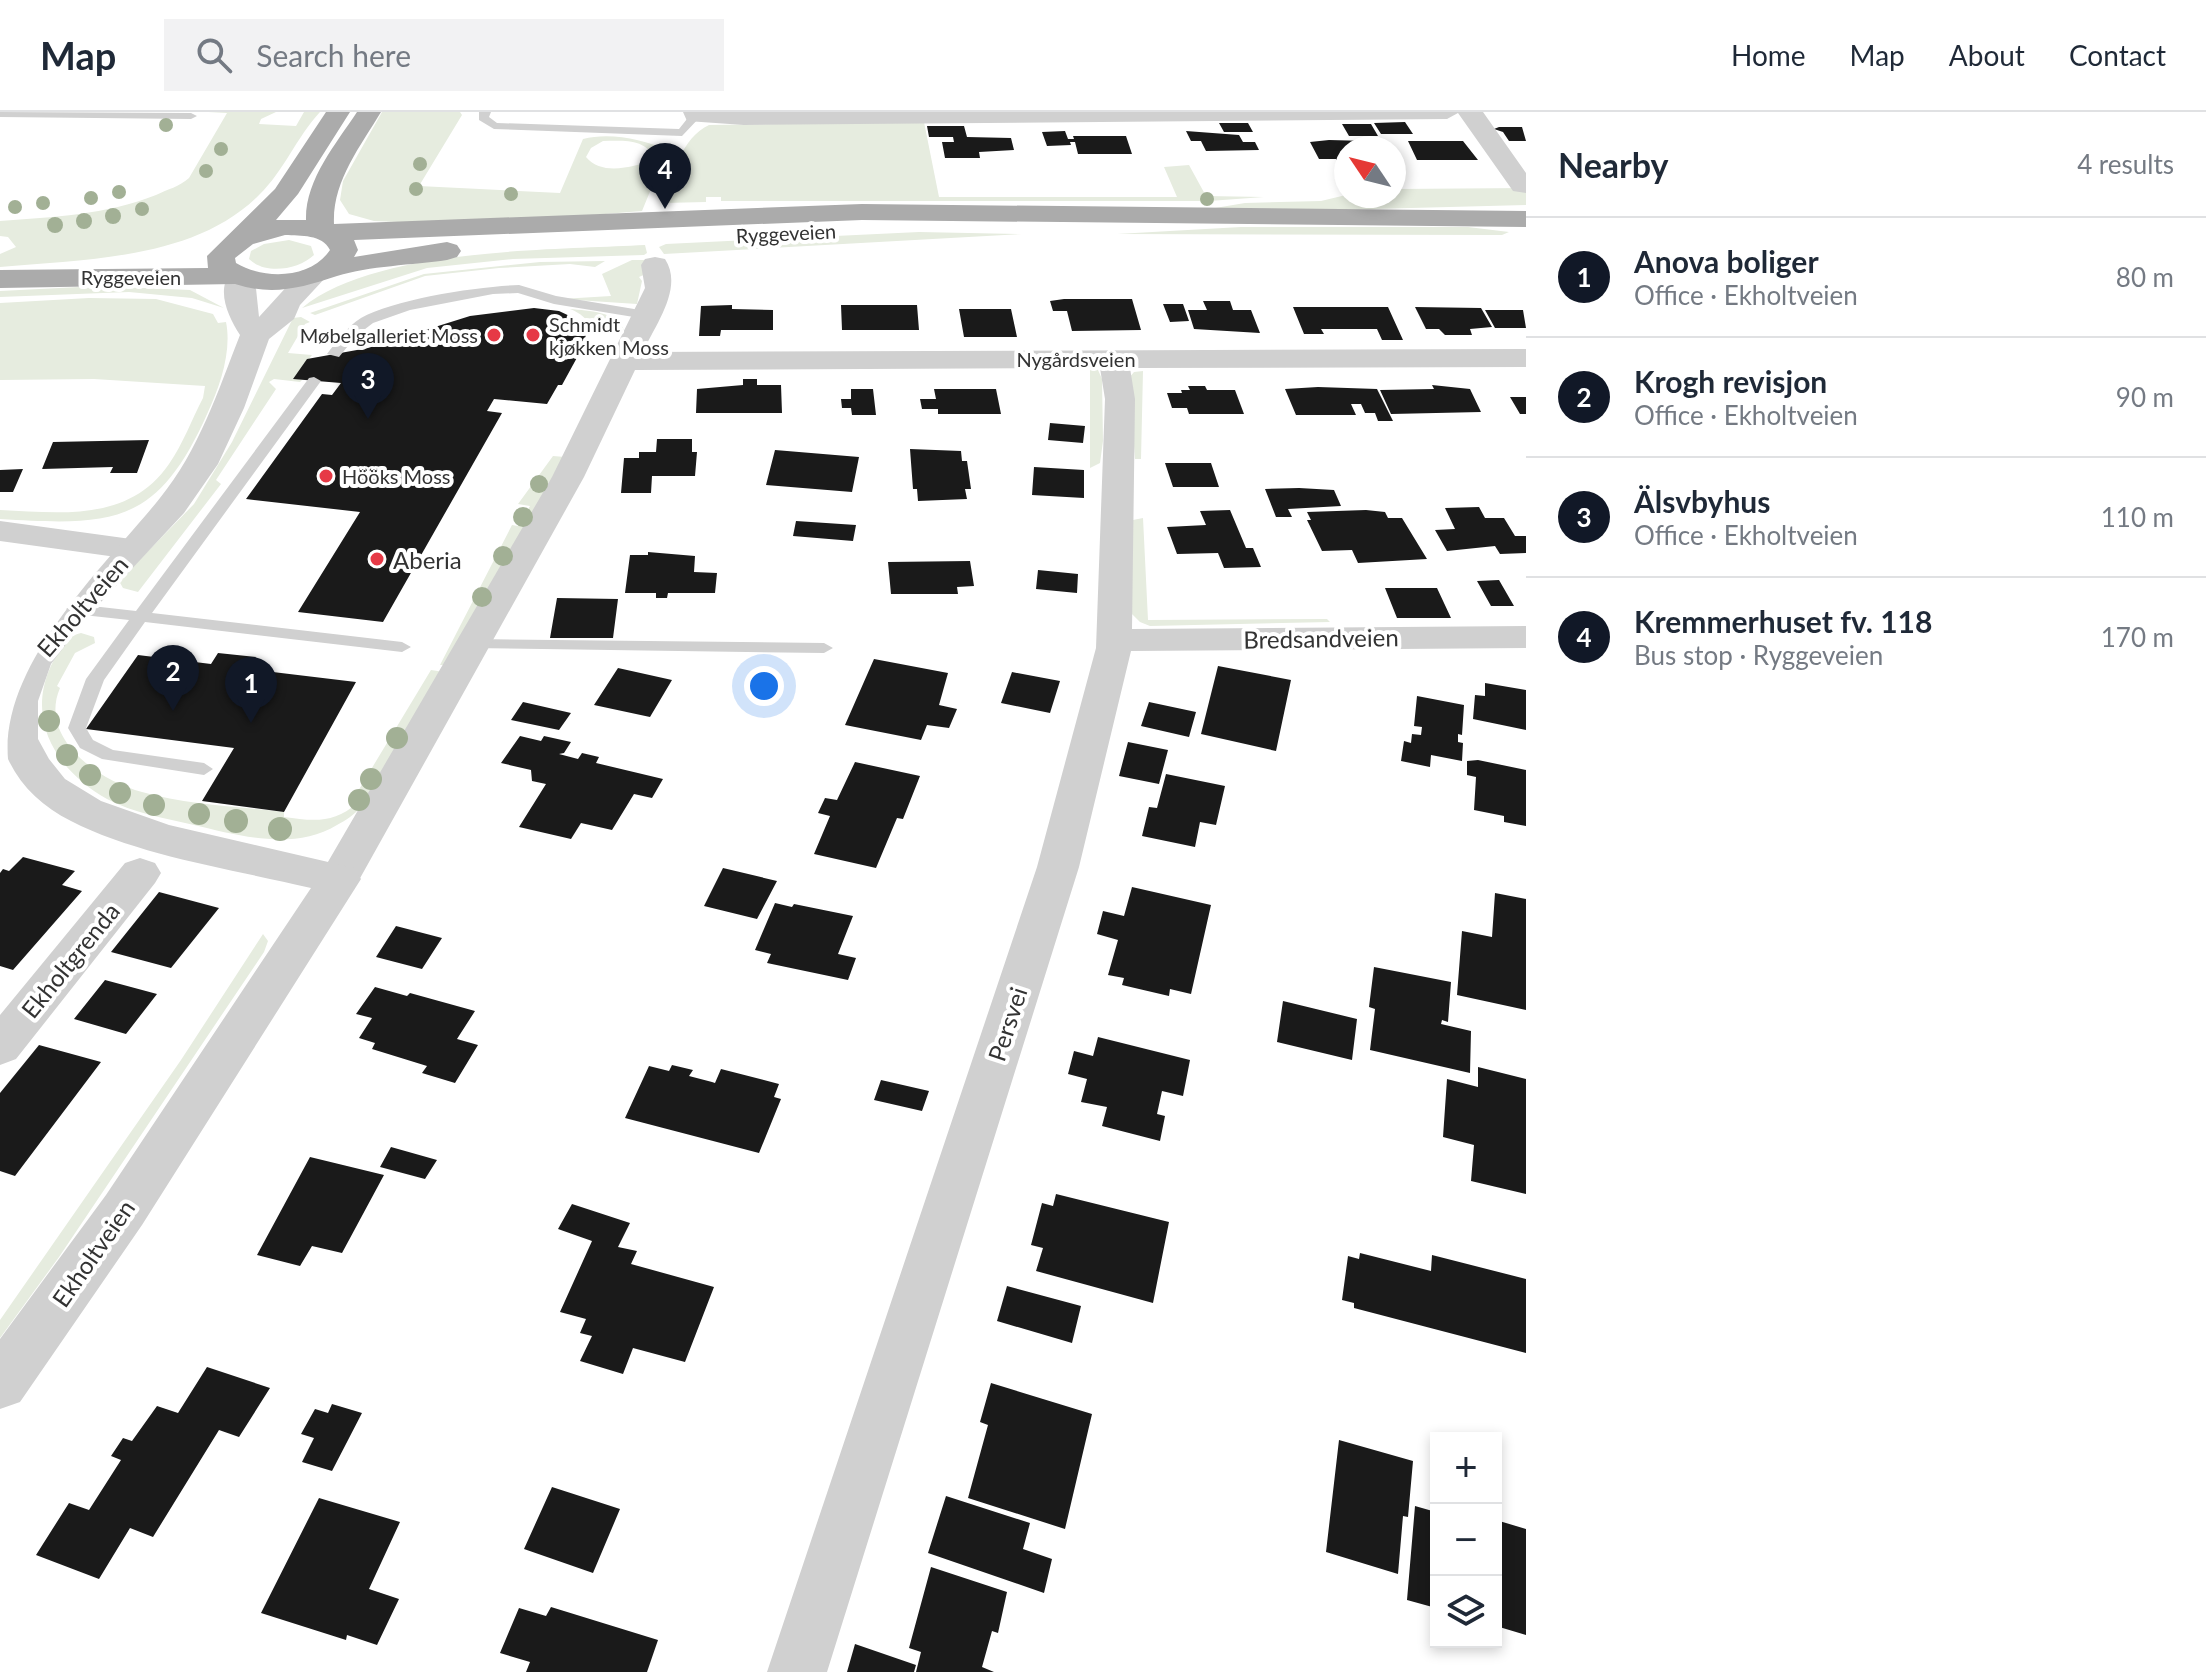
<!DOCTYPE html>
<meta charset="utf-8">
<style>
:root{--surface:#fff;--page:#f2f2f3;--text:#1f2937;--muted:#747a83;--line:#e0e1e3;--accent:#111827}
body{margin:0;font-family:Lato,sans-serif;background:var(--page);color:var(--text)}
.controls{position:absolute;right:24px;bottom:24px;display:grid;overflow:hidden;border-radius:0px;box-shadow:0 4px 12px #0003}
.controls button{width:72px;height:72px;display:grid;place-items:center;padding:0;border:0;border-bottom:2px solid var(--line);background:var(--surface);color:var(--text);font:40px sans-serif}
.compass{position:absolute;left:1334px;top:24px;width:72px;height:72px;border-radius:50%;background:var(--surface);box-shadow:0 4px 12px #0003;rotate:305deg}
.you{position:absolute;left:764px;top:574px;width:28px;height:28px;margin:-20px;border:6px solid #fff;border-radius:50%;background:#1a73e8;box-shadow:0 0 0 12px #1a73e833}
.badge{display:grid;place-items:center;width:52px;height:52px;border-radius:50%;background:var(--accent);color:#fff;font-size:26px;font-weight:700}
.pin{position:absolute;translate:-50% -66px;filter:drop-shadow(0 2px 4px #0008)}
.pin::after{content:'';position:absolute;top:42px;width:28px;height:24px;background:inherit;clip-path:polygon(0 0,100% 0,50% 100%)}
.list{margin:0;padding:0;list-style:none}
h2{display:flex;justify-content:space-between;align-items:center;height:104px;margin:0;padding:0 32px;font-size:34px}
h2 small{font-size:26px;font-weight:400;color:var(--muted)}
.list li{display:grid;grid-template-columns:52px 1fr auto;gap:24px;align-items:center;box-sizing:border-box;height:120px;padding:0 32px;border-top:2px solid var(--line)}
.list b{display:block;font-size:30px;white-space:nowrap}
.list p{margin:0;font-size:26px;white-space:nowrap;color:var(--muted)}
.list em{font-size:26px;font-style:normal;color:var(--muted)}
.icon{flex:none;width:44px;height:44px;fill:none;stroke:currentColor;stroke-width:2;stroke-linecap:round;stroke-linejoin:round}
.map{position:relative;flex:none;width:1526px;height:1560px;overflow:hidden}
header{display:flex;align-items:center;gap:48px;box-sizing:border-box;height:112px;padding:0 40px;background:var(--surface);border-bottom:2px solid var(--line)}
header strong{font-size:38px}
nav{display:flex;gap:44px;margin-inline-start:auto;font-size:28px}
.search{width:560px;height:72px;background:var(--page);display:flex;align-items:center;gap:20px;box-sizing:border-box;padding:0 28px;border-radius:0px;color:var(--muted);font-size:30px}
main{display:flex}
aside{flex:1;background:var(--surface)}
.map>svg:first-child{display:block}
.green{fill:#e6ecdf;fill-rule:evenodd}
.building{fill:#1a1a1a}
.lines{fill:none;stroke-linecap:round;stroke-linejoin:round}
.service{fill:#d0d0d0;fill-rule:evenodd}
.minor{fill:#d0d0d0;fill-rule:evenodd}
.tertiary{fill:#d0d0d0;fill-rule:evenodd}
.primary{fill:#ababab;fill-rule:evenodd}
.tree{fill:#a2b095}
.poi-dot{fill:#e63946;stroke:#fff;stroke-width:3}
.labels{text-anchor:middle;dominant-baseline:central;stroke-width:8;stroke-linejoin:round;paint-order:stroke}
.far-street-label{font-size:20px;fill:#333;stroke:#fff}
.far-poi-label{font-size:20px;fill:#333;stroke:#fff;text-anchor:start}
.poi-label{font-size:24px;fill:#333;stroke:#fff;text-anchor:start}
.street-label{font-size:24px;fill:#333;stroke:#fff}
</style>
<header>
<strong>Map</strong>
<div class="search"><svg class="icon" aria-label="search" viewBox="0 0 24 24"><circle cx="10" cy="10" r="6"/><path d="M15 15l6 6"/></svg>Search here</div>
<nav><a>Home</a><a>Map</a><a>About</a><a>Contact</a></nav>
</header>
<main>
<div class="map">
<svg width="1526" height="1560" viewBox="0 0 1526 1560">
<rect width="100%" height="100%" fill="#fff"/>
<path class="green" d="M208 0H276L261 7 259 12 296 14 304 0H320C296 26 284 59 259 83 194 148 85 147 0 155V142L16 135 8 125 0 124V109C54 105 105 103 156 83 168 77 179 75 189 66L227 1Z
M382 0H460L462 3 419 74 560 81 583 27C609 20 643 27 667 38L642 99 569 105 421 111 374 109 349 102 340 88 343 69ZM603 29C624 29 646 26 655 48 634 54 603 65 586 45L591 36Z
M924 10 939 85H1177L1164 55 1189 53 1206 84 1264 85 1209 89H721V85H706V90L664 91C673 63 681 26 709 13Z
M1526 76V93L1334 98 1215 96 1245 91 1321 89 1346 83 1394 84V77Z
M1241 115H1468L1509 120 1502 123 1117 122Z
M919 120 1022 122 664 142 659 135 666 132Z
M289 128 311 134 314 143C298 158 265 163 249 147L251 139 264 132Z
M645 133 647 141 644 143 513 147 427 156 302 196C374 136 553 138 645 133Z
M632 148H645L650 160 639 165 642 169 637 192 561 187 611 184 602 162Z
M605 149 595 155 570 152 499 156 425 164 315 203 310 201 424 162 540 150Z
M99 174 190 178 224 196 192 186 129 180 0 185V179Z
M89 186 156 187 213 202 218 211 226 210C232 239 220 274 208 300 158 413 114 414 0 407V398C62 401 129 410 169 352 183 332 192 307 203 286L205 274 94 267 0 268V191Z
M570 197C589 199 616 199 624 218L618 221 591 218C589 207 580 201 570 197Z
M301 205 310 210 305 212 288 241 312 243 294 266 302 268 300 270 274 267 269 270 276 277 216 368 221 372 138 480 123 476 119 469 194 392 232 330 293 206Z
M1089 252 1098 258 1102 267 1103 329 1100 351 1090 356V257L1078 256V253Z
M1143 259 1141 347H1135L1129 266 1134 260Z
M553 344 565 345 450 553H440L512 413 518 414 530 394 518 392Z
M1143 406 1148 508 1327 507 1330 510 1150 514 1140 510 1131 501 1133 408Z
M81 521 94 525 95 531 75 541 57 574 60 576C38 627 100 669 142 680 187 693 237 694 284 700V705C313 709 334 712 357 691L352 689 431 558 444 560C425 591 406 622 387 654 379 667 372 684 361 695 355 702 345 709 337 713 294 739 240 724 194 713 165 706 133 701 107 687 59 660 26 611 50 556 56 543 66 524 81 521Z
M263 822 268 829 264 840 59 1145 0 1226V1208L181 948Z"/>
<path class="building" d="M1405 10 1413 22H1381L1374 11Z
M1219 11H1248L1253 20H1224Z
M1342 12H1371L1378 24H1349Z
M927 14H964L967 25 1011 26 1014 38 979 40 980 46H945L942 30H954L953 25H929Z
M1499 15H1522L1526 29H1509L1503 20 1494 17Z
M1065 19 1068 27H1074L1073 24H1126L1132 42H1078L1075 30H1070L1071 33 1047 34 1042 20Z
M1186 19 1239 23 1243 30H1255L1259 38 1206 39 1201 29H1191Z
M1329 28 1367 29 1371 36H1346V52H1339L1336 47H1319L1310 30Z
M1408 29H1463L1478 48H1417Z
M1064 187H1132L1141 218 1072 219 1067 199H1053L1050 189Z
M1203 189H1230L1233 198H1251L1260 221 1194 217 1188 198H1207Z
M1163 192H1183L1189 209 1170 210Z
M732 193V197L773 198V218H721L720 224H699L701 194Z
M841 193H917L919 218H842Z
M1293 195H1388L1403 228H1382L1377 217H1321L1324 222H1304Z
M1415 195 1481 196 1492 215 1470 217 1472 223H1445L1439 217H1426Z
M534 196 559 199 576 207 586 219 585 231 562 273H558L547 292 494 287 487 299 502 301 383 510 298 500 360 400 246 387 322 282 332 283 341 271 293 267 307 247 368 236 470 204Z
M959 197H1011L1017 225H964Z
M1485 198H1523L1526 216H1495Z
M743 267H757V273H781L782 301H696L697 277 743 273Z
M1432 273 1470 277 1481 300 1391 302 1380 278 1434 277Z
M1188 274H1205L1207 278H1235L1244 302H1189L1187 296H1172L1167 281H1182L1181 278H1190Z
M1318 275 1377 277 1393 309H1378L1375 301H1365L1361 292H1351L1356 303H1296L1285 277Z
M851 277H873L876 303H852L851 296H842L841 287H851Z
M934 277H996L1001 302H938V297H922L920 287H936Z
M1510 285H1526V302H1520Z
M1050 311 1085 314 1083 331 1048 328Z
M657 327H692V340H697L695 364H652L651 381H621L624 346H639V340H656Z
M149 328 137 361H110L113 355 42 357 53 330Z
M910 337 961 339 962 349H967L971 377H965L967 387 918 389 917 377H913Z
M775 338 859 345 852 380 766 373Z
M1165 351H1211L1219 375H1173Z
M1034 355 1084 358V386L1032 383Z
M23 357 13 380H0V358Z
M1299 376 1334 378 1341 394 1288 397 1292 405H1276L1265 377Z
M1479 395 1485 406H1504L1515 424H1526V441L1500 442 1495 434 1447 439 1435 418 1455 417 1445 396Z
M1230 398 1246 436H1253L1261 455 1224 456 1218 441 1177 442 1167 415 1206 413 1200 399Z
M1366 398 1385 400 1388 406H1402L1427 447 1358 451 1352 438 1322 439 1307 408H1311L1307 400Z
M796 409 856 413 853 429 793 424Z
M648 440 695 444 694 460 717 461 715 481H668L667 486H656V481H625L630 443H648Z
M970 449 974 474 957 475 958 482H891L888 450Z
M1038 458 1078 462 1077 481 1036 477Z
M1499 468 1514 494H1491L1477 469Z
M1385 476H1437L1451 506H1397Z
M557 486 618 487 613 526H550Z
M218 541 256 545 248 557 356 570 284 700 202 689 234 636 86 617 138 543 211 552Z
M874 547 948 561 939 593 957 597 949 616 927 613 921 628 845 613Z
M1218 554 1291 568 1276 639 1201 622Z
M618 556 672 568 650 605 594 593Z
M1012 560 1060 569 1050 601 1001 591Z
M1485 571 1526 578V618L1473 607 1475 583 1485 584Z
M1417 584 1464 593 1462 623 1458 622V630L1463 631 1462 649 1431 643 1430 655 1401 649 1404 629 1411 631 1412 622 1421 623 1422 615 1414 614Z
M523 590 571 601 559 618 511 608Z
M1149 590 1196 600 1189 625 1141 614Z
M520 624 541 629 544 624 571 630 564 641 559 642 578 647 582 641 599 645 596 651 663 667 652 686 634 682 612 718 581 711 571 727 519 715 546 672 532 669 531 658 501 651Z
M1128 630 1168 638 1159 672 1119 664Z
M1478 648 1526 658V714L1504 710V704L1474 698 1476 665 1467 663V649Z
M855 650 920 664 903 707 897 706 876 756 814 742 830 704 818 701 825 686 837 688Z
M1166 662 1225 674 1216 713 1200 710 1195 735 1142 724 1149 695 1157 696Z
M23 745 75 759 62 773 82 779 13 858 0 854V761L3 757 9 759Z
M723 756 777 769 757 807 704 794Z
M1132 775 1211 793 1191 882 1170 877 1169 884 1122 873 1124 866 1108 863 1118 828 1097 822 1103 799 1124 804Z
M159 780 219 796 171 856 111 840Z
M1495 781 1526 787V898L1457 883 1462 819 1492 825Z
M775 791 792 795 794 792 853 804 838 842 856 846 848 868 767 851 771 842 755 838Z
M396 814 442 826 422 857 376 845Z
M1374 855 1451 870 1448 910 1442 908 1441 912 1471 919 1470 961 1370 938 1375 897 1369 895Z
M105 868 157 882 126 922 74 907Z
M375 875 407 884 410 881 475 899 457 927 478 933 455 971 422 961 427 954 372 937 375 931 359 926 372 906 356 902Z
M1283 889 1357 907 1352 948 1277 930Z
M1098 925 1190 948 1183 984 1162 979 1157 1002 1165 1004 1160 1029 1102 1014 1107 995 1081 990 1087 967 1068 962 1074 939 1093 944Z
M39 933 101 950 15 1064 0 1059V981Z
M672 953 693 958 689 964 712 970 715 971 721 957 779 972 774 985 781 987 759 1041 625 1006 649 954 669 959Z
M1478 955 1526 967V1082L1471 1069 1474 1033 1443 1025 1447 967 1478 975Z
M881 968 929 979 922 999 874 988Z
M391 1035 437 1048 425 1067 380 1055Z
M310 1045 384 1063 342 1141 312 1134 300 1154 257 1143Z
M1056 1082 1169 1110 1153 1191 1036 1159 1043 1136 1031 1133 1042 1091 1053 1094Z
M572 1092 630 1111 618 1135 637 1139 631 1152 714 1175 685 1250 633 1236 623 1262 580 1249 592 1224 580 1221 586 1207 560 1200 592 1129 558 1117Z
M1360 1141 1431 1159 1432 1143 1526 1167V1241L1354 1196V1191L1342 1188 1348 1144 1359 1147Z
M1007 1174 1081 1194 1072 1231 997 1209Z
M207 1255 270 1276 239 1325 219 1318 153 1425 130 1416 99 1467 36 1443 69 1391 89 1398 121 1348 111 1344 123 1326 132 1329 157 1294 178 1301Z
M991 1271 1092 1302 1065 1417 968 1386 988 1313 980 1310Z
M332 1292 362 1301 332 1359 302 1350 314 1326 301 1322 315 1297 328 1301Z
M1339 1328 1413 1349 1408 1405 1403 1404 1398 1462 1326 1440Z
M552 1375 620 1397 593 1461 524 1437Z
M946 1384 1030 1411 1023 1437 1052 1447 1044 1481 928 1441Z
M319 1386 400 1410 369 1477 399 1487 377 1533 347 1523 346 1528 261 1501Z
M1415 1394 1436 1400V1496L1407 1488Z
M1496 1408 1526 1417V1523L1496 1514Z
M931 1455 1007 1480 998 1521 992 1519 982 1555 994 1560H916L921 1540 909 1536Z
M551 1495 658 1528 647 1560H526L530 1550 500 1541 519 1496 546 1504Z
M855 1532 916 1553 914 1560H847Z"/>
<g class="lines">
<path class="service" d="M0 0 191 1 197 4 191 7 0 5Z
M479 0H491L489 5 497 11 679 17 691 2 701 4 682 24 494 17 479 8Z
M519 173 556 184 646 199 653 203 646 207 554 192 518 181 493 182 410 198 373 211 356 224 339 245 327 242C337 229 347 215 361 206 394 187 480 174 519 173Z
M314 265 321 269 152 501 402 530 411 535 402 540 145 510 104 568 86 616 93 628 113 638 204 651 213 657 204 663 102 647 80 636 68 616 86 567 129 508 74 502 66 497 74 492 136 499 309 266Z
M475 527 824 531 833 536 824 541 469 536 466 532Z"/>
<path class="minor" d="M683 0H1483L1526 61V81L1513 79 1458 1 1447 7 744 13 687 9Z
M655 145 665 147C684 176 655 213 643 240L1526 237V255L1130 256 1135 287 1132 517 1526 514V536L1131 539 1079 755 827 1560H767L1037 755 1096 536 1105 287 1100 256 635 258 584 365 354 777 339 782 324 777 318 767 552 365 645 176 641 153 645 147Z
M0 409 131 427 143 430 148 437 143 444 131 447 0 429Z
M140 746 155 751 161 761 155 771 16 947 0 953V903L125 751Z"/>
<path class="tertiary" d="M311 156 321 159 326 165 300 193 294 207 269 227 244 296 218 352 184 401 87 505 51 552 38 589V627L49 647 65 667 101 689 169 713 354 756 361 767 142 1113 20 1290 0 1297V1227L106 1083 311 776C236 758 139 744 71 709 43 695 21 675 8 647 0 550 108 451 160 386 199 338 218 279 240 223 229 206 216 180 230 161L240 158 250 161 255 167 259 205 301 159Z"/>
<path class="primary" d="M326 0H350L298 82 276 108H306C305 68 336 32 357 0H381C360 35 332 70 334 112L862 92 1526 99V115L862 108 354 128 358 138 354 145 447 130 457 133 461 139 457 145 447 148C413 153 369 154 337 164 301 176 272 184 235 172L0 176V158L208 156 207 144 275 77ZM285 123C301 124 322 122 330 138 311 167 264 168 236 151L235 146 253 132Z"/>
</g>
<g class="tree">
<circle cx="166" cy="13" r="7"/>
<circle cx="221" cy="37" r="7"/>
<circle cx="420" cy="52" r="7"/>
<circle cx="206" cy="59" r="7"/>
<circle cx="416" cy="77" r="7"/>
<circle cx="119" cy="80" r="7"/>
<circle cx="511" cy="82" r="7"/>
<circle cx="91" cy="86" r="7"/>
<circle cx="1207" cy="87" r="7"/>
<circle cx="43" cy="91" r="7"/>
<circle cx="15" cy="95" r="7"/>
<circle cx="142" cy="97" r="7"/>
<circle cx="113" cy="104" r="8"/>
<circle cx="84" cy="109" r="8"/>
<circle cx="55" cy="113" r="8"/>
<circle cx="539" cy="372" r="9"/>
<circle cx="523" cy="405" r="10"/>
<circle cx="503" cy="444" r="10"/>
<circle cx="482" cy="485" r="10"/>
<circle cx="49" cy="609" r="11"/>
<circle cx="397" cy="626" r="11"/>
<circle cx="67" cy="643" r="11"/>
<circle cx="90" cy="663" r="11"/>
<circle cx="371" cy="667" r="11"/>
<circle cx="120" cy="681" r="11"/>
<circle cx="359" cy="688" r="11"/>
<circle cx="154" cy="693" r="11"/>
<circle cx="199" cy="702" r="11"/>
<circle cx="236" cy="709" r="12"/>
<circle cx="280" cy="717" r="12"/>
</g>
<g class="poi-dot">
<circle cx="494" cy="223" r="8"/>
<circle cx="533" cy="223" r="8"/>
<circle cx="326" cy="364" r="8"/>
<circle cx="377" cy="447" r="8"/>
</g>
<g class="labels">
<g class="far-street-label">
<text transform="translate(786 121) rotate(-3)">Ryggeveien</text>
<text x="131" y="165">Ryggeveien</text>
<text x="1076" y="247">Nygårdsveien</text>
</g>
<g class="far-poi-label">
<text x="549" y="212">Schmidt<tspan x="549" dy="23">kjøkken Moss</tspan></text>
<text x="478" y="223" text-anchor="end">Møbelgalleriet Moss</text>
<text x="342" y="364">Hööks Moss</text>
</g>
<g class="poi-label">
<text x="393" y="447">Aberia</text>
</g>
<g class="street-label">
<text transform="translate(82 494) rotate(-49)">Ekholtveien</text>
<text transform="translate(1321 526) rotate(-1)">Bredsandveien</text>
<text transform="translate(70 848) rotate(-51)">Ekholtgrenda</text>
<text transform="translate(1007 912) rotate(-72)">Persvei</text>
<text transform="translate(93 1141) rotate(-55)">Ekholtveien</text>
</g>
</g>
</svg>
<div class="controls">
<button>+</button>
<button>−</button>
<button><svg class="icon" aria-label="layers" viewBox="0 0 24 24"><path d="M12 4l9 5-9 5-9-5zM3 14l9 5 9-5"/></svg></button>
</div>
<svg class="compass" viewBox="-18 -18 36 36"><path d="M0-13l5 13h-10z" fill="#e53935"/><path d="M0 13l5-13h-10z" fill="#747a83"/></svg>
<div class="you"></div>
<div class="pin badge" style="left:251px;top:611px">1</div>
<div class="pin badge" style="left:173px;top:599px">2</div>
<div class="pin badge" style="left:368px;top:307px">3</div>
<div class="pin badge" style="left:665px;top:97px">4</div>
</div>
<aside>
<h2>Nearby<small>4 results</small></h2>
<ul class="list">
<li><span class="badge">1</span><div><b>Anova boliger</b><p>Office · Ekholtveien</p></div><em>80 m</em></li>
<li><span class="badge">2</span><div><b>Krogh revisjon</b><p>Office · Ekholtveien</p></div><em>90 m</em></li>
<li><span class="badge">3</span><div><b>Älsvbyhus</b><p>Office · Ekholtveien</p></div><em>110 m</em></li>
<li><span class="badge">4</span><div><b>Kremmerhuset fv. 118</b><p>Bus stop · Ryggeveien</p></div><em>170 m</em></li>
</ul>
</aside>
</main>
